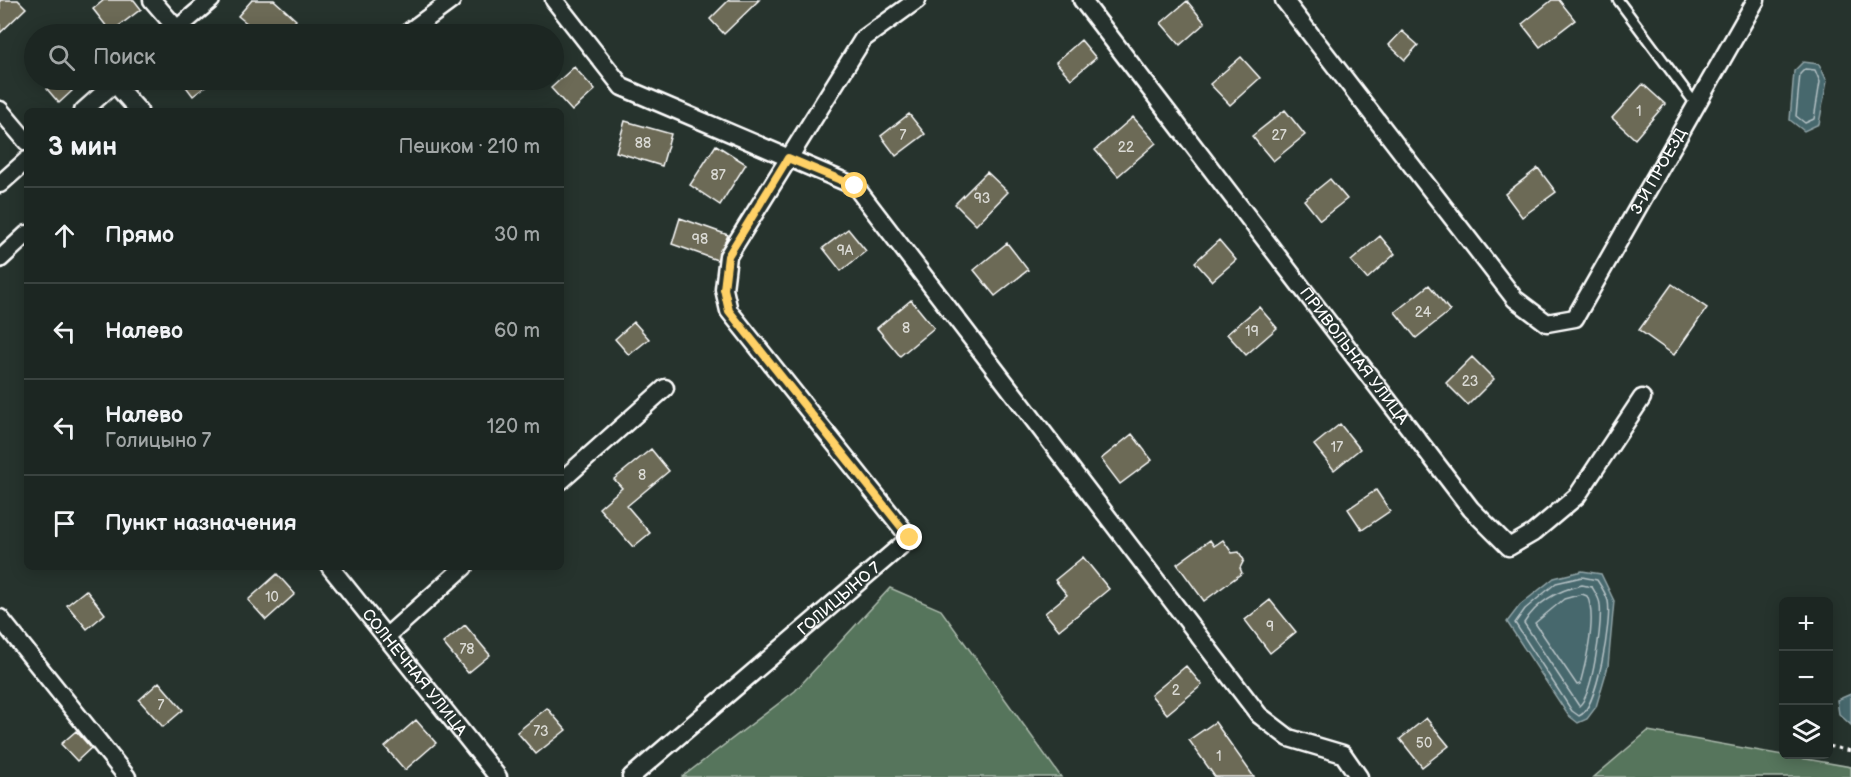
<!DOCTYPE html>
<html lang="ru">
<meta charset="utf-8">
<style>
:root{--surface:#1c2622;--page:#252e2a;--text:#f1f3f6;--muted:#a0a5a5;--line:#3a4340}
body{margin:0;font-family:"Balsamiq Sans",sans-serif;background:var(--page);color:var(--text)}
.controls{position:absolute;right:18px;bottom:18px;display:grid;overflow:hidden;border-radius:9px;box-shadow:0 3px 15px #0003}
.controls button{width:54px;height:54px;display:grid;place-items:center;padding:0;border:0;border-bottom:2px solid var(--line);background:var(--surface);color:var(--text);font:30px sans-serif}
.stop{position:absolute;width:18px;height:18px;margin:-14px;border:4px solid #ffd166;border-radius:50%;background:#fff}
.stop.end{background:#ffd166;border-color:#fff;box-shadow:0 2px 6px #0008}
.list{margin:0;padding:0;list-style:none}
h2{display:flex;justify-content:space-between;align-items:center;height:78px;margin:0;padding:0 24px;font-size:26px}
h2 small{font-size:20px;font-weight:400;color:var(--muted)}
.list li{display:grid;grid-template-columns:39px 1fr auto;gap:18px;align-items:center;box-sizing:border-box;height:96px;padding:0 24px;border-top:2px solid var(--line)}
.list b{display:block;font-size:22px;white-space:nowrap}
.list p{margin:0;font-size:20px;white-space:nowrap;color:var(--muted)}
.list em{font-size:20px;font-style:normal;color:var(--muted)}
.icon{flex:none;width:33px;height:33px;fill:none;stroke:currentColor;stroke-width:2;stroke-linecap:round;stroke-linejoin:round}
.map{position:relative;flex:none;width:1851px;height:777px;overflow:hidden}
.search{position:absolute;background:var(--surface);box-shadow:0 3px 15px #0003;left:24px;top:24px;width:540px;height:66px;display:flex;align-items:center;gap:15px;box-sizing:border-box;padding:0 21px;border-radius:33px;color:var(--muted);font-size:22px}
.panel{position:absolute;background:var(--surface);box-shadow:0 3px 15px #0003;left:24px;top:108px;width:540px;height:462px;border-radius:9px}
.map>svg:first-child{display:block}
.green{fill:#57745b;stroke:#abbaad;stroke-width:1.5}
.water{fill:#47676d;stroke:#91a4a7;stroke-width:1.5}
.lines{fill:none;stroke-linecap:round;stroke-linejoin:round}
.shore{stroke:#b5c2c5;stroke-width:1.5}
.building{fill:#6c6b56;stroke:#fff;stroke-width:1.5}
.service-casing{stroke:#fff;stroke-width:13}
.minor-casing{stroke:#fff;stroke-width:21}
.path{stroke:#fff;stroke-width:3;stroke-dasharray:4.5 4.5;stroke-linecap:butt}
.service{stroke:#26332d;stroke-width:8}
.minor{stroke:#26332d;stroke-width:16}
.route{stroke:#ffd166;stroke-width:8}
.labels{text-anchor:middle;dominant-baseline:central;stroke-width:4.5;stroke-linejoin:round;paint-order:stroke}
.number-label{font-size:14px;fill:#dadad5}
.street-label{font-size:16px;fill:#fff;stroke:#26332d}
</style>
<div class="map">
<svg width="1851" height="777" viewBox="0 0 1851 777">
<rect width="100%" height="100%" fill="#26332d"/>
<filter id="ink" filterUnits="userSpaceOnUse"><feTurbulence type="fractalNoise" baseFrequency=".0167" numOctaves="2"/><feDisplacementMap in="SourceGraphic" scale="12" xChannelSelector="R" yChannelSelector="G"/><feConvolveMatrix kernelMatrix="1 2 1 2 8 2 1 2 1" color-interpolation-filters="sRGB"/></filter>
<g filter="url(#ink)">
<path class="green" d="M890 588 941 610 1061 777H682L795 691Z
M1648 731 1851 767V777H1594Z"/>
<path class="water" d="M1803 62 1819 64 1827 81 1819 124 1804 131 1790 120 1794 71Z
M1582 571 1601 574 1614 601 1608 666 1596 707 1587 719 1578 723 1568 715 1507 622 1520 605 1554 578Z
M1851 694V725L1839 714 1837 700Z"/>
<g class="lines">
<path class="shore" d="M1805 69 1815 70 1820 82 1814 119 1805 123 1796 116 1800 74Z
M1582 577 1597 580C1601 586 1606 594 1608 601 1612 619 1597 710 1579 716L1572 711 1515 623 1525 609 1556 583Z
M1582 585 1592 587C1595 592 1600 599 1600 605 1602 623 1593 695 1579 706L1524 623C1537 602 1559 590 1582 585Z
M1582 594 1587 596C1597 616 1586 662 1580 684L1577 685 1535 623 1564 599Z"/>
</g>
<path class="building" d="M0 0H18L26 8 0 33Z
M104 0H134L141 9 111 32 93 9Z
M252 0H274L296 20 284 34H260L238 16Z
M729 0H759L724 34 710 19Z
M1552 0H1559L1575 20 1540 47 1522 24Z
M1187 1 1205 23 1180 45 1161 23Z
M1402 31 1418 45 1405 60 1389 45Z
M1081 40 1096 58 1071 79 1056 62Z
M1241 57 1260 78 1230 105 1210 84Z
M574 67 595 90 572 111 551 88Z
M58 80H62L72 91 59 103 47 89Z
M181 80H214L193 96Z
M1643 84 1665 104 1635 139 1612 118Z
M1285 110 1305 135 1273 161 1252 136Z
M909 114 925 134 896 156 881 136Z
M1133 117 1156 143 1118 176 1095 150Z
M625 121 671 134 662 166 616 152Z
M716 145 746 164 720 205 690 185Z
M1538 168 1556 192 1522 217 1505 194Z
M987 172 1008 192 976 225 955 204Z
M1330 179 1347 199 1320 220 1304 200Z
M680 218 728 235 717 260 672 244Z
M848 229 866 251 841 271 823 248Z
M1380 236 1395 254 1367 279 1351 261Z
M1219 240 1236 260 1212 281 1195 262Z
M1007 243 1028 270 995 296 974 270Z
M1672 284 1707 308 1674 355 1639 330Z
M1429 285 1450 311 1416 338 1395 312Z
M911 300 934 328 900 356 877 328Z
M1259 307 1277 328 1246 355 1227 334Z
M634 322 649 339 629 355 615 339Z
M1472 357 1494 379 1468 405 1446 383Z
M1340 424 1360 449 1334 470 1314 445Z
M1132 434 1152 460 1120 484 1101 459Z
M651 449 669 471 627 506 650 533 633 547 599 508 622 488 614 479Z
M1376 490 1390 511 1362 530 1348 509Z
M1210 540 1214 546 1223 540 1232 553 1239 552 1244 560 1240 568 1242 573 1204 601 1177 564Z
M1083 557 1109 589 1059 630 1045 613 1067 595 1055 580Z
M277 574 295 594 266 620 248 600Z
M86 590 105 614 87 629 67 605Z
M1270 600 1296 632 1270 653 1245 620Z
M465 625 490 655 468 673 443 643Z
M1186 666 1202 685 1167 714 1151 695Z
M159 682 183 710 163 727 139 700Z
M547 708 566 730 536 754 517 732Z
M1426 718 1449 746 1422 767 1400 739Z
M416 720 436 743 405 770 385 747Z
M1215 722 1254 777H1215L1189 740Z
M76 731 91 748 77 761 61 744Z"/>
<g class="lines">
<defs>
<path id="service" d="M1618 0 1697 106"/>
<g id="minor">
<path d="M152 0 177 29"/>
<path d="M554 0 622 87 855 186 1259 715 1289 738 1343 754 1359 777"/>
<path id="s1" d="M1082 0 1471 509 1509 547 1533 533 1577 496 1642 398"/>
<path id="s2" d="M1284 0 1515 299 1547 323 1575 318 1756 0"/>
<path d="M171 34 211 0"/>
<path d="M406 34 452 0"/>
<path d="M114 83 139 111"/>
<path d="M0 110 27 142"/>
<path d="M83 111 118 80"/>
<path d="M0 184 27 160"/>
<path d="M0 259 27 234"/>
<path d="M561 481 665 388"/>
<path id="s3" d="M330 567 498 777"/>
<path d="M0 618 127 777"/>
<path d="M386 637 464 567"/>
<path id="s4" d="M631 777 910 538 729 311 724 289 728 256 863 39 917 0"/>
</g>
</defs>
<use href="#service" class="service-casing"/>
<use href="#minor" class="minor-casing"/>
<path class="path" d="M1828 746 1851 751"/>
<use href="#service" class="service"/>
<use href="#minor" class="minor"/>
</g>
</g>
<g class="lines" filter="url(#ink)">
<path class="route" d="M855 186 788 158 728 256 724 289 729 311 910 538"/>
</g>
<g class="labels">
<g class="number-label">
<text x="1639" y="111">1</text>
<text x="903" y="135">7</text>
<text x="1279" y="135">27</text>
<text x="643" y="143">88</text>
<text x="1126" y="147">22</text>
<text x="718" y="175">87</text>
<text x="982" y="198">93</text>
<text x="700" y="239">98</text>
<text x="845" y="250">9А</text>
<text x="1423" y="312">24</text>
<text x="906" y="328">8</text>
<text x="1252" y="331">19</text>
<text x="1470" y="381">23</text>
<text x="1337" y="447">17</text>
<text x="642" y="475">8</text>
<text x="272" y="597">10</text>
<text x="1270" y="626">9</text>
<text x="467" y="649">78</text>
<text x="1176" y="690">2</text>
<text x="161" y="705">7</text>
<text x="541" y="731">73</text>
<text x="1424" y="743">50</text>
<text x="1219" y="756">1</text>
</g>
<g class="street-label">
<text stroke="none"><textPath href="#s2" startOffset="615">3-Й ПРОЕЗД</textPath></text>
<text stroke="none"><textPath href="#s1" startOffset="448">ПРИВОЛЬНАЯ УЛИЦА</textPath></text>
<text stroke="none"><textPath href="#s4" startOffset="274">ГОЛИЦЫНО 7</textPath></text>
<text stroke="none"><textPath href="#s3" startOffset="135">СОЛНЕЧНАЯ УЛИЦА</textPath></text>
</g>
</g>
</svg>
<div class="controls">
<button>+</button>
<button>−</button>
<button><svg class="icon" aria-label="layers" viewBox="0 0 24 24"><path d="M12 4l9 5-9 5-9-5zM3 14l9 5 9-5"/></svg></button>
</div>
<div class="stop" style="left:855px;top:186px"></div>
<div class="stop end" style="left:910px;top:538px"></div>
<div class="search"><svg class="icon" aria-label="search" viewBox="0 0 24 24"><circle cx="10" cy="10" r="6"/><path d="M15 15l6 6"/></svg>Поиск</div>
<section class="panel">
<h2>3 мин<small>Пешком · 210 m</small></h2>
<ul class="list">
<li><svg class="icon" aria-label="ahead" viewBox="0 0 24 24"><path d="M12 20V5M6 11l6-6 6 6"/></svg><div><b>Прямо</b></div><em>30 m</em></li>
<li><svg class="icon" aria-label="left" viewBox="0 0 24 24"><path d="M17 20v-9H6M10 6l-5 5 5 5"/></svg><div><b>Налево</b></div><em>60 m</em></li>
<li><svg class="icon" aria-label="left" viewBox="0 0 24 24"><path d="M17 20v-9H6M10 6l-5 5 5 5"/></svg><div><b>Налево</b><p>Голицыно 7</p></div><em>120 m</em></li>
<li><svg class="icon" aria-label="arrive" viewBox="0 0 24 24"><path d="M6 21V4h12l-3 4 3 4H6"/></svg><div><b>Пункт назначения</b></div></li>
</ul>
</section>
</div>
